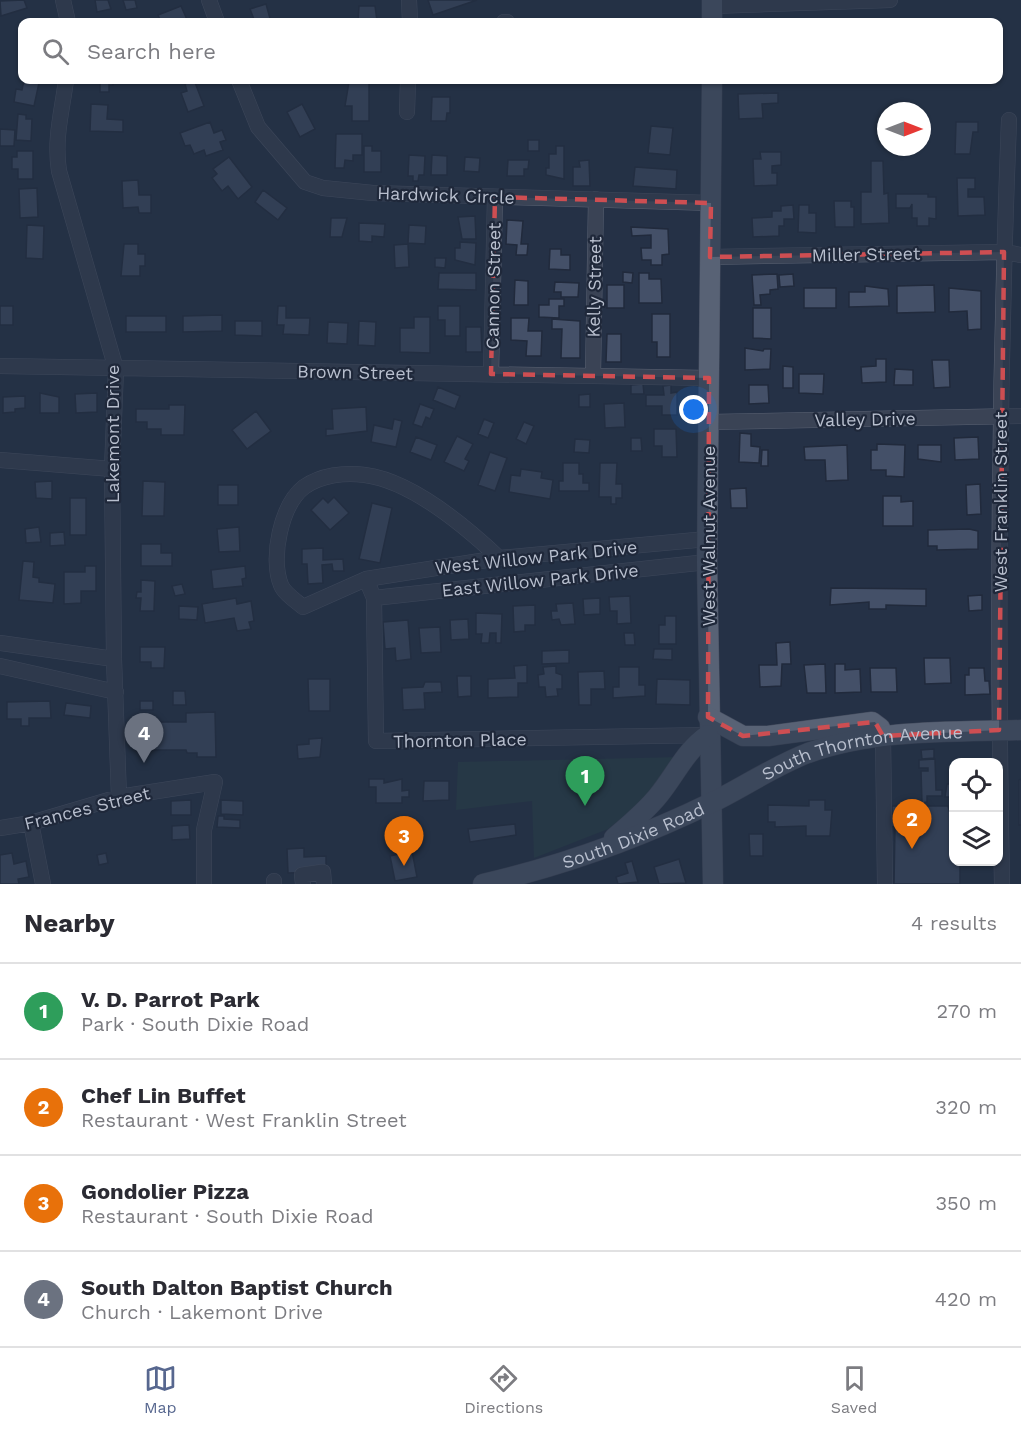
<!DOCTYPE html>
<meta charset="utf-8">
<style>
:root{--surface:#fff;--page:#f2f2f3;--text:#2b2b33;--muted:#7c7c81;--line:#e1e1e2;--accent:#57678f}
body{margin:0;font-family:"Work Sans",sans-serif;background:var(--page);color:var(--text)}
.controls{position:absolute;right:18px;bottom:18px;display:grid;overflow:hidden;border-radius:12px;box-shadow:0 2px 4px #0004}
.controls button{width:54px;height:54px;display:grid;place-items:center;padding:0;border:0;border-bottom:2px solid var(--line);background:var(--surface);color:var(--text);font:30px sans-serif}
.compass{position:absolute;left:877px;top:102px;width:54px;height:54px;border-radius:50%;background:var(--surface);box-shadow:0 2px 4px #0004;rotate:90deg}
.you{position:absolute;left:694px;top:410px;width:21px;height:21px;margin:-15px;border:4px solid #fff;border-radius:50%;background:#1a73e8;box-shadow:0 0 0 9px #1a73e833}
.badge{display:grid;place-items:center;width:39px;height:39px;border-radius:50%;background:var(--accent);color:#fff;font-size:20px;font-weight:700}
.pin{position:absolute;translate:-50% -50px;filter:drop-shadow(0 2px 3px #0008)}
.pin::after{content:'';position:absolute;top:32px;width:21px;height:18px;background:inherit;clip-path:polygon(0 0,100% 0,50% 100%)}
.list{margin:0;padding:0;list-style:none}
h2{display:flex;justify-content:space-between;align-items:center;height:78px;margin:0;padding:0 24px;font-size:26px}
h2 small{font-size:20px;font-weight:400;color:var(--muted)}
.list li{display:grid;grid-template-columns:39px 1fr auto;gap:18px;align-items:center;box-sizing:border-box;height:96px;padding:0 24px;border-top:2px solid var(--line)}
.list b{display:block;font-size:22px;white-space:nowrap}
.list p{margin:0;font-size:20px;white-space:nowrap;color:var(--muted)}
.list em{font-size:20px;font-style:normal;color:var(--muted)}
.icon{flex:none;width:33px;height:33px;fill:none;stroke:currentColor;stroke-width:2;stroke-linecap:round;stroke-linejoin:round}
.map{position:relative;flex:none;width:1021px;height:884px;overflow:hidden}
.search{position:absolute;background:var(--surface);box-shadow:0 2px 4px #0004;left:18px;right:18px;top:18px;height:66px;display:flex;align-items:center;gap:15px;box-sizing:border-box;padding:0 21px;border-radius:12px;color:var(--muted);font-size:22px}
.sheet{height:462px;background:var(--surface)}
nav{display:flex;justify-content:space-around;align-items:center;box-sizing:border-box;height:84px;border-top:2px solid var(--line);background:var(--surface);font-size:16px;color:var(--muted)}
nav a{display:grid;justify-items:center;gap:3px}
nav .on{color:var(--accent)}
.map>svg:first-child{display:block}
.green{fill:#284147}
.building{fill:#445068;stroke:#212a3c;stroke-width:1.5}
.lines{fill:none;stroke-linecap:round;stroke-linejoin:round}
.minor-casing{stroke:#596172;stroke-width:16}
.major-casing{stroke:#444c5e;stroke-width:21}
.minor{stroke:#3a4355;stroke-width:15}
.major{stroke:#586275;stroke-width:20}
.marked{fill:none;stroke:#ce4e52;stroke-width:4.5;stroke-dasharray:12 8;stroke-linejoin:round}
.labels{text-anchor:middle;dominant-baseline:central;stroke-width:4.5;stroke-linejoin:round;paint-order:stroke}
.street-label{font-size:18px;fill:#b8bfce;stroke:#1f283a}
</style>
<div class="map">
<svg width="1021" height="884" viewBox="0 0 1021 884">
<rect width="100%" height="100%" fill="#253146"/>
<path class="green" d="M681 757 656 791 608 829 534 858 532 801 456 810 458 762Z"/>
<path class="building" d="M24 0 27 8 1 16 0 1Z
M95 0H108L111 9 97 12Z
M123 0H135L137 8 126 10Z
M428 0H477L433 15Z
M266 4 271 22H255L250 9Z
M181 6 188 22H161L158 15Z
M359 6H375L377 21 358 22Z
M24 80 39 83 34 106 14 102 16 89 22 90Z
M100 80H113V85H109V92H100Z
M194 80 204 106 188 112 181 93 187 91 185 84Z
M349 82H369V121H352V106H345Z
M778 93V103L762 104 763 118 739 119 738 94Z
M432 97H450V113H447L446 121H431Z
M91 104 108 105 107 119 123 120V132L90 131Z
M302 104 315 129 300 137 287 112Z
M18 114 26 115V119H32L31 141 16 140Z
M210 122 214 133 222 130 226 140 220 142 223 150 206 156 204 150 194 154 190 145 185 146 180 133Z
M956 122H978V132H973L970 154H955Z
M651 126 673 128 670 155 648 153Z
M0 129 15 130 14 146H0Z
M336 134H362V155H353V161L345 160 344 168H335Z
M528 140H539V151H528Z
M364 146H372V151H381V172H364Z
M556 146H564V179L546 175V168H549V154H556Z
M17 151H33V179H18V169H12V157H17Z
M760 152H781V165L772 166V173H777V185L754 186 753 159H761Z
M409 155 425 156 424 175H419L418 181H413V176H408Z
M432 155 447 156V175H431Z
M229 157 252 187 238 199 228 186 222 191 212 178 217 174 213 169Z
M465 157 480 158 479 172 464 171Z
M508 160H529L528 169H524V176H507Z
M589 160 590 186H573V167H580L579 161Z
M871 161H883L884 194 888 193 889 223 861 224V192H871Z
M635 167 677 170 676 189 633 186Z
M957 178H975V189H968V197H984L985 215 958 216Z
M138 180 139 195H151V213H139L138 207 123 208 122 181Z
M37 188 38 217 20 218 19 189Z
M263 190 287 208 278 220 255 202Z
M896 194H928V197H936V219L929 218V226H917V218H912V204L910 208H896Z
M834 201H851V207H854V227H835Z
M793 205 794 219H784V226H779V236L753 237 752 218 772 217V211H781V206Z
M799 205H809V213H816V233L798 232Z
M475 216 476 239H462L458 217Z
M331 218H347L342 237H330Z
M507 220 523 221 521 244H528L527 255H516L517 245 506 244Z
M359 223 385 224 384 237 372 236V242L359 241Z
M27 225 44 226 43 259 26 258Z
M409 225 426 226 425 244 408 243Z
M631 227 668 229 669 254 662 255V265H651V260H642L641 248H651V235L632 236Z
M460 242 476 243 475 265 455 260V248H460Z
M124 244H138V254H145V266H140V276H121Z
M408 244 409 267 395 268 394 245Z
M550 249H561V255H570V270L549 269Z
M435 258H446L445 268 435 267Z
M623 272 633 273 632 283 623 282Z
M439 273H476V290L438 289Z
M639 273H649V279H661L662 303H639Z
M777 274 778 289 770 290V294L760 295 761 305H754L752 275Z
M793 274 794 286 780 287 779 275Z
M515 280 528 281V305H514Z
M555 282 579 283 578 297H561V292H554Z
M607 285H624V308H607Z
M934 285 935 312 897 313V286Z
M865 286 888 289 889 306 849 307V292H865Z
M804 288H836V308H804Z
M949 288 981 291V329L968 330 967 311 949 312Z
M549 299H564V306H559V318L539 317V305H549Z
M0 306H13V325H0Z
M278 306H286V318H310L309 335 283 334 284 325H277Z
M438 306H460V336H445V320H438Z
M753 308H771V339L753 338Z
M652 314H670V357H657V342H652Z
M222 315V331L183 332V316Z
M126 316H166V332H126Z
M414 317H430V353L400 352V328H414Z
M511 318H529L528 331H542L541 356H526L527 341 511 340Z
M552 319 580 321V358H561L562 329H552Z
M235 321H262V336L235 335Z
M359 321 376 322 375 346 358 345Z
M328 322 348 323 347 344 327 343Z
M466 327H481L482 352H466Z
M607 334H621V362H606Z
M745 348 763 351 764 349H771L770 369 745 370Z
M876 359H886V382L862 383 861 367 876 366Z
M932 360H949L950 387 934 388Z
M783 366 793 367V388H783Z
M895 369 913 370V385H894Z
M799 374H824L823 394 799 393Z
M643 384 644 394H631V385Z
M671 385V393L677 392V415H662V406H646V395H664L663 386Z
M749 385H768L769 403 749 404Z
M438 387 460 396 455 409 433 400Z
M40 393 59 397V413H40Z
M97 393V412L76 413 75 394Z
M590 394V407H579V395Z
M25 396V408L15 409V412L3 413V397Z
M624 403 625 427 605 428 604 404Z
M420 404 434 409 430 419 426 417 422 427 413 424Z
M169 405H185L184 435H161V429H147V422H136V409H169Z
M366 407 367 431 326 436V429H333L332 409Z
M256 411 271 431 247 449 232 430Z
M394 419 402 421 396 447 371 442 374 425 392 429Z
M484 419 494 423 488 438 478 434Z
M524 422 534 426 526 444 516 439Z
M654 429H676L677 457H662V446H654Z
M740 433 751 434V446L760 447 759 463 739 462Z
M457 436 473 444 465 459 469 461 464 471 444 462Z
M416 437 437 445 431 460 410 452Z
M978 437 979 459 955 460 954 438Z
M631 438H641L642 451H631Z
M575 439 590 440 589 453 574 452Z
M877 444 905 445 904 477 886 476V470H871V450H877Z
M847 445 848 480 826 481 825 460H805L804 447Z
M918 445H941V462L918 459Z
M762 450H768V466H761Z
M490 452 507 458 495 491 478 485Z
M563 463H579V474H583V483H589V491H559V481H563Z
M600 463H617L616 484H622V498H616V504H611V497H599Z
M521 469 542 472 541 478 553 480 550 499 509 492 511 475 520 476Z
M52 481V499L36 498 35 482Z
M143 481 165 482 164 516H142Z
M980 484 981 514 967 515 966 485Z
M218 485H238V505H218Z
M746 488 747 508H731L730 489Z
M883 496H901V502L913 501V526H883Z
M334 497 349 513 330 530 311 510 323 498 328 503Z
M70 498H86V535H70Z
M372 503 392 508 380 563 359 559Z
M39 527 41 542 26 543 25 529Z
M239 527 240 551 219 552 217 529Z
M969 529 978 531V549L937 550V546H928V530Z
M64 532 65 545 50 546V533Z
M141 544H161V553H172V566H141Z
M323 548V560L343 559 344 571H333L332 564 322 565 323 583 308 584 307 564H302V549Z
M23 561 34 562 33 577 39 578V582L55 584 53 603 19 600Z
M85 566H96V591H81V603L64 604V572H85Z
M245 566 246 578 242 579 243 586 213 589 211 570Z
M141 580 155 581 154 611H140L141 598H136L137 592H141Z
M182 584 185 594 175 596 172 586Z
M831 588 926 589V606L886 605V609H869V602L830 605Z
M982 595V610L969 611 968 596Z
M630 596 631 623 617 624V611H610L609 597Z
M236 598 237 604 251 601 254 621 249 622 251 629 237 631 234 618 205 623 202 604Z
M600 598V614L584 615 583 599Z
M573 603 575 624 561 625 559 619 552 620 551 611H557L556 604Z
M535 605V625H525V631L514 632 513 606Z
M179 606 198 607 197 620 179 619Z
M476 613 502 614 501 643H496V633H490L489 643H481L482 634H476Z
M665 616H676V644H659V625H665Z
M468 619 469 639 451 640 450 620Z
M408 620 411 659 396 661 395 648 385 649 383 622Z
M440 627 441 652 421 653 419 628Z
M624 633H634L635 645H625Z
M790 642 791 664H782L781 686 760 687 759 665H777L776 643Z
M140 647H165L164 668H151V662H140Z
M654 649H672V660L653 659Z
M569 650V663L542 664V651Z
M924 658H950L951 683 925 684Z
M825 664 826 693H807L804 665Z
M835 664H845V670L860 669 861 692 835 693Z
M527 665V683H518V697L488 698V679L515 678 514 666Z
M556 666V673L562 675V689H557L558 696 546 697 545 687H539L538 675 544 674 543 667Z
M619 667H639V685H645V696L613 698V687H619Z
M870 668H896L897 692H871Z
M969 668H984L985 681H989L990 694 965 695V675H969Z
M604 671 605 689H591V705H579L578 672Z
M457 676H471V696L458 697Z
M308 679H330V711H309Z
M657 679 690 680V705L656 704Z
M425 682H441L442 692 424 693 425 709 403 710 402 688 423 687Z
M173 691H185L186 705H173Z
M50 701 51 718H29V726H21V719H7V702Z
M140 701H153V710H140Z
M66 703 91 706 90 718 64 715Z
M215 712 216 757H197V753H187L186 750H142V722H186V713Z
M322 738 320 757 298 759 297 745 309 744V739Z
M934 749V758L922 759 921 750Z
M935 759 936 790H942V796H927V802L922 803 921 771H928V768H919V760Z
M369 779H384V783L402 779V791L409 790V797H402V803H376V787H369Z
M1021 779V825H1019V780Z
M424 781H449V800L423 801Z
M947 784H953L954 797H945Z
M191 800V815H171V801Z
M221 800 243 801V815L221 814Z
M809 800H825V810H832L830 836H806V826L775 827V822H768V805L809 806Z
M892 806H948L954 827V862H960V884H894L895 827 890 826 888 820H892Z
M218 816H224V819L240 820V828L217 827Z
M515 824 516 835 470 842 468 829Z
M189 825 190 839 172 840V826Z
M749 834H763V856H750Z
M304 848V857L326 856V872L288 873 287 849Z
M412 851 417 877 395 881 390 856Z
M12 853 14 864 26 861 29 877 18 879 19 884H0V855Z
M106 853 108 863 99 865 97 855Z
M679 859 686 883 659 884 654 867Z
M632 861 638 882 618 884 616 877 628 873 625 863Z"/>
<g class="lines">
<defs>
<path id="minor" d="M63 0 68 22
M209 0 217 22
M409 0 410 22
M712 6 890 0
M504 22H507
M66 80C62 112 54 138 59 171L116 369 112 469 114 659 119 797
M239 80 258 127 305 182 323 188 373 193 711 203
M407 112 408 80
M710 257 1004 252 1021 255
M0 366 709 378
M491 374 495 197
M593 376 596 199
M709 422 1021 416
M0 460 112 469
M499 558C465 526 412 481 365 475 345 472 321 475 304 487 281 505 270 558 281 585 284 593 296 601 303 607L366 579 499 558 707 539
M366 579 374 598 376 741 708 735
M374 598 707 562
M0 643 114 659
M0 666 116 692
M883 736 885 884
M31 823 43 884
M0 828 31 823 119 797 215 782 204 830V884
M274 881V884
M303 884 302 875 323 872 324 884
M1002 884C997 629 999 375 1009 120"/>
<g id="major">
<path d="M712 22V0"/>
<path d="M712 80 707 562 713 884"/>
<path d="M708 717 743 736H768L872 722 880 728 883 736"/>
<path d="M614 838C629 825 645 812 658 796 676 774 685 751 708 735"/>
<path id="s1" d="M483 884C561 866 639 838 711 803 744 787 774 766 808 753 876 729 950 732 1021 730"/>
</g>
</defs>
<use href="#minor" class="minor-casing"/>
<use href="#major" class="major-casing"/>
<use href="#minor" class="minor"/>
<use href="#major" class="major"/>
</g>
<path d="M0 0H1021V884H0ZM495 197 711 203 710 257 1004 252 999 730 883 736 875 722 743 736 708 717 709 378 491 374Z" fill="#253146" fill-opacity=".55" fill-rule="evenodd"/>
<path class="marked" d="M495 197 711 203 710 257 1004 252 999 730 883 736 875 722 743 736 708 717 709 378 491 374Z"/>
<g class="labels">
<g class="street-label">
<text transform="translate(446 195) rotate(2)">Hardwick Circle</text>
<text transform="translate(866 254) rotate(-1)">Miller Street</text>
<text transform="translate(493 286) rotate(-89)">Cannon Street</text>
<text transform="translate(594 287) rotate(-89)">Kelly Street</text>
<text transform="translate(355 372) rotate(1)">Brown Street</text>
<text transform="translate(865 419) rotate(-1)">Valley Drive</text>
<text transform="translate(112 434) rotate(-90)">Lakemont Drive</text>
<text transform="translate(1000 502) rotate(-90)">West Franklin Street</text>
<text transform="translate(708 536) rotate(-90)">West Walnut Avenue</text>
<text transform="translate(536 557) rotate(-6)">West Willow Park Drive</text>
<text transform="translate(540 580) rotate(-6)">East Willow Park Drive</text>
<text transform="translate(460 740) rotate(-1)">Thornton Place</text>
<text stroke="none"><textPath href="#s1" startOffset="405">South Thornton Avenue</textPath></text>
<text transform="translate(87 808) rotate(-14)">Frances Street</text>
<text stroke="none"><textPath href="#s1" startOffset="158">South Dixie Road</textPath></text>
</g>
</g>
</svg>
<div class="controls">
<button><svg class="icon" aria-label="locate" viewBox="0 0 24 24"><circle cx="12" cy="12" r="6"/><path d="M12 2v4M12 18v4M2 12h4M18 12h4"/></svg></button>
<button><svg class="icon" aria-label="layers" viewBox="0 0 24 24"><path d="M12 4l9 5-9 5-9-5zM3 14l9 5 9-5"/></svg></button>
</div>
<svg class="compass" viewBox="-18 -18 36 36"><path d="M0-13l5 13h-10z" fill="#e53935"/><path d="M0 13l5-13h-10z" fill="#7c7c81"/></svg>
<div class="you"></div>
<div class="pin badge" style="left:585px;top:806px;background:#2e9e5b">1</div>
<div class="pin badge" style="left:912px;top:849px;background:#e8710a">2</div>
<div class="pin badge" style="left:404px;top:866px;background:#e8710a">3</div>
<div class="pin badge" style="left:144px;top:763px;background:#6b7280">4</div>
<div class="search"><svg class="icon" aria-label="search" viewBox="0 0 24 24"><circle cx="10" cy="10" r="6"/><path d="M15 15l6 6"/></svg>Search here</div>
</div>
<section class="sheet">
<h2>Nearby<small>4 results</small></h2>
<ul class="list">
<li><span class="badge" style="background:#2e9e5b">1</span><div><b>V. D. Parrot Park</b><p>Park · South Dixie Road</p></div><em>270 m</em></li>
<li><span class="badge" style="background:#e8710a">2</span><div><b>Chef Lin Buffet</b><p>Restaurant · West Franklin Street</p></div><em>320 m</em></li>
<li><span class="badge" style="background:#e8710a">3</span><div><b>Gondolier Pizza</b><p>Restaurant · South Dixie Road</p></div><em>350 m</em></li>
<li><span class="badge" style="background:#6b7280">4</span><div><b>South Dalton Baptist Church</b><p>Church · Lakemont Drive</p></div><em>420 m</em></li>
</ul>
</section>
<nav>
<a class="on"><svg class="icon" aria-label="map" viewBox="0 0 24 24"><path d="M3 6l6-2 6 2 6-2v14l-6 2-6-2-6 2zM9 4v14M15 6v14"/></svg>Map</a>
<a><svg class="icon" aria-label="directions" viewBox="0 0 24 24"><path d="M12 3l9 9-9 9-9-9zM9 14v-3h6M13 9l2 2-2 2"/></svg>Directions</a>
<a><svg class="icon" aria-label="saved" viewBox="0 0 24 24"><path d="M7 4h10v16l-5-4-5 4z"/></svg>Saved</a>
</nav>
